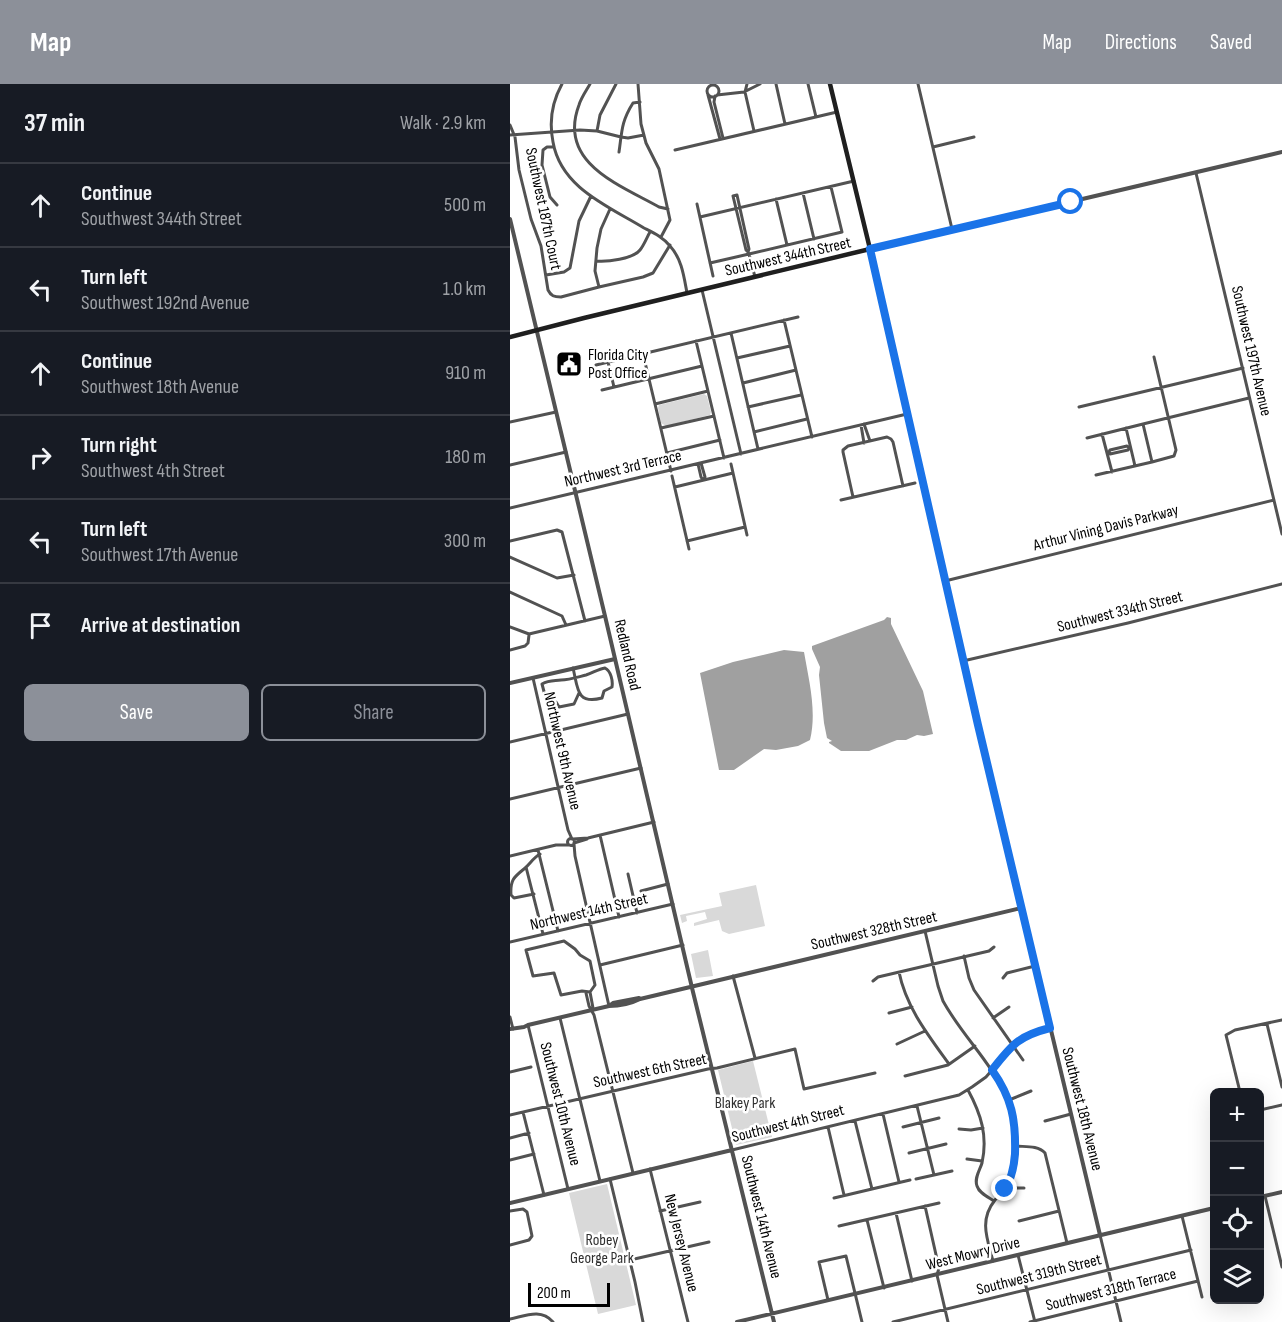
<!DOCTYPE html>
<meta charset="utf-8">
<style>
:root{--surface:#171b24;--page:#242831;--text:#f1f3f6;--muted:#9ea1a6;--line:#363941;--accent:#8c9099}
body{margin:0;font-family:"Sofia Sans Condensed",sans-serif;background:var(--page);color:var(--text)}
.controls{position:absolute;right:18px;bottom:18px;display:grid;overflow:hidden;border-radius:9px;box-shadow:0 6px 24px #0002}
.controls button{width:54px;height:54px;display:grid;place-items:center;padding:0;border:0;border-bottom:2px solid var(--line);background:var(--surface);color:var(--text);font:30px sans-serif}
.scale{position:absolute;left:18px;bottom:15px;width:82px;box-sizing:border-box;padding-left:6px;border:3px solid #000;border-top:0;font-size:16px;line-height:21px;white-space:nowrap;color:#000;-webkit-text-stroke:4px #fff;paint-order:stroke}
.stop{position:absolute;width:18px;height:18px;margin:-14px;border:4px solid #1a73e8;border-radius:50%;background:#fff}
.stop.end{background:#1a73e8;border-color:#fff;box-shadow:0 2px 6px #0008}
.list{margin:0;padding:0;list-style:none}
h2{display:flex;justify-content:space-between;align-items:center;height:78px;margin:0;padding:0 24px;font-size:26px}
h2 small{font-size:20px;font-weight:400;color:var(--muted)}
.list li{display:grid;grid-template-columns:39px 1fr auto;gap:18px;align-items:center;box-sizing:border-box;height:84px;padding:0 24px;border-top:2px solid var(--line)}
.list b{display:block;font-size:22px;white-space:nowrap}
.list p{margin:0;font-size:20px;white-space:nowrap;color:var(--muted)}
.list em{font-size:20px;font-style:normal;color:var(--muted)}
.actions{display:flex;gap:12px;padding:18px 24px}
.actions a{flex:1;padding:14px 0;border:2px solid var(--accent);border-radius:9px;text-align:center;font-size:21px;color:var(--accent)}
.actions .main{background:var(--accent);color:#fff}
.icon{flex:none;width:33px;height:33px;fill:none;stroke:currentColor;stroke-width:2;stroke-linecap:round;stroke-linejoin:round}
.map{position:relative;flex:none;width:772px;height:1238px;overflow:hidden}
header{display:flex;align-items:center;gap:36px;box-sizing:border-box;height:84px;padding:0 30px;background:var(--accent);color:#fff}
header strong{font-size:28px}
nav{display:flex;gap:33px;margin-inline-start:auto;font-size:21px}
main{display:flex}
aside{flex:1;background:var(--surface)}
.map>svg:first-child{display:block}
.green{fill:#d9d9d9}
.water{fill:#a0a0a0}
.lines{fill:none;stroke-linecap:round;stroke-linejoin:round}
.minor{stroke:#525252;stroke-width:3}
.tertiary{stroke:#525252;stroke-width:4}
.secondary{stroke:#1f1f1f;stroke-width:4.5}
.route{stroke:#1a73e8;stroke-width:8}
.labels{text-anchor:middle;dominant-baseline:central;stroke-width:5;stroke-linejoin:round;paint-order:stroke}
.street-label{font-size:16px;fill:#000;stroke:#fff}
.poi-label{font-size:16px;fill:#000;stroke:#fff;text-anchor:start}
.park-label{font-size:16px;fill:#303030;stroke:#fff}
</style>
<header>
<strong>Map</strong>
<nav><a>Map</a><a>Directions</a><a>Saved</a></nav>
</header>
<main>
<aside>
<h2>37 min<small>Walk · 2.9 km</small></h2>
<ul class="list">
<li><svg class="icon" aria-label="ahead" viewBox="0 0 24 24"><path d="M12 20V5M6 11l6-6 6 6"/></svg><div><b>Continue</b><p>Southwest 344th Street</p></div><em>500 m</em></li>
<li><svg class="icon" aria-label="left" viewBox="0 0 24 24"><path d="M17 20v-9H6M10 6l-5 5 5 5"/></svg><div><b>Turn left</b><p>Southwest 192nd Avenue</p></div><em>1.0 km</em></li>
<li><svg class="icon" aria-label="ahead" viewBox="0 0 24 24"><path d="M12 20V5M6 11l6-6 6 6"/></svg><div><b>Continue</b><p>Southwest 18th Avenue</p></div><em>910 m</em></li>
<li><svg class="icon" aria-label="right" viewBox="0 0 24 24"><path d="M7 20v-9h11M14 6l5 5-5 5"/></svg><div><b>Turn right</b><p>Southwest 4th Street</p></div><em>180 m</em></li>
<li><svg class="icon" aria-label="left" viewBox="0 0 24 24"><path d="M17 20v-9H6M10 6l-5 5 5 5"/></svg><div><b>Turn left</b><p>Southwest 17th Avenue</p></div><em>300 m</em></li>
<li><svg class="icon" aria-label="arrive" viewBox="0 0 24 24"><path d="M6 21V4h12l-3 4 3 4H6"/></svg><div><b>Arrive at destination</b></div></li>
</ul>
<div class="actions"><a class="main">Save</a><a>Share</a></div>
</aside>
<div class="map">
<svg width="772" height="1238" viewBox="0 0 772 1238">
<rect width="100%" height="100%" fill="#fff"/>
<path class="green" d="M194 310 197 312 201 328 200 331 156 342 151 339 148 324 149 321Z
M246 801 255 842 219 850 212 847 209 836 184 842V839L197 835 195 828 176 832 177 837 172 839 170 831 212 822 209 809Z
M198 866 203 892 186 894 181 870Z
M243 977 262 1053 226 1061 208 986Z
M97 1100 126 1221 88 1230 59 1109Z"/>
<path class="water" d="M377 533 381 534V540L413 607 423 650 414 652 407 651 396 656H387L359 667H331L319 659V658L322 657 317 654 314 639 309 591 310 583 302 565V562L374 536Z
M274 566 294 568C299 597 307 627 300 656L288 662 266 666 254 665 224 686H209L190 589 223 578Z"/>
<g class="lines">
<path class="minor" d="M52 0C42 18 39 38 43 58 51 104 98 122 134 144 144 149 153 153 160 162 172 175 174 193 177 209
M80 0C76 7 71 14 69 21 47 79 110 101 149 123L158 125
M128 0 131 40 136 59 149 85 160 136 151 153
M237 0 235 8 244 47
M266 0 275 40
M298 0 306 33
M408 0 442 145
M197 7a6 6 0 1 1 12 0a6 6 0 1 1-12 0Z
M198 11 210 55
M207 11 234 8 250 0
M205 12 204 18 213 54
M0 41 5 53 9 86 21 135 31 162 38 206C41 212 44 213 51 213L89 203 133 193 143 189 160 161
M87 47 90 31 106 0
M0 51 70 46 87 47 111 53 118 54 134 51
M44 63H37L33 66 32 81 40 113 47 121
M423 63 464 53
M165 66 327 28
M109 68C112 48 111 38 123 19L130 18
M686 89 772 450
M293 109 304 155
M227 111 239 165 238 168 236 166 223 112Z
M266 115 277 161
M187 120 203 192
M190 133 344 97
M86 177C97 178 123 175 130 166 134 161 137 153 140 148
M200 179 239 170
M36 191 54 188 60 184 69 137 81 112
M245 193 239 170 332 148 321 103
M89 203 85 187 87 164 91 145 100 125
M192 206 231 370
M274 236 302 353
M221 249 248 365
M186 257 214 374
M133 270 161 387
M227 274 280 262
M98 278 104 303
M86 281 288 233
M233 299 286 286
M92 306 192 282
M145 320 198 307
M238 323 291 311
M569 323 733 284
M0 338 46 328
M354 340 360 357
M633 340 739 314
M351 341 354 359
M151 344 204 332
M616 344 625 382
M244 348 297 335
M592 350 602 388
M577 354 633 340 642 378 586 391
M599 368 600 366 617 362 619 364
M157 369 210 356
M598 369 600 370 618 366 620 363
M642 378 664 372 666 366 644 273
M188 380 191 393 193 396 195 393 191 379
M221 380 237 451
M0 381 56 368
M162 392 179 465
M165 403 223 389
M343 413 333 368V366L338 362 377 353 381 355 383 358 393 402
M331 416 405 399
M0 424 397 330
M0 457 47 446 52 448 75 537
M177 457 235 443
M0 473 47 494 64 491
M435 497 764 416
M0 508 52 532 56 541
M0 543 19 550
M19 550 95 532
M0 566 15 562 18 559 19 551
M453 577 618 539 772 500
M63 584C68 604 66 621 92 614L94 607 102 603C103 597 101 587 95 584 88 585 83 589 76 591 68 593 59 596 51 596 44 597 39 596 32 600L37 619 46 618 49 623 64 620 69 609
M23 594 58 746 62 755
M0 658 118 630
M0 715 131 684
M90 751 109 833
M57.5 758a3.5 3.5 0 1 1 7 0a3.5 3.5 0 1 1-7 0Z
M63 755 78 754 144 738
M64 759 77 755
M64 760 65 772 99 922
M28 766 48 847
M0 772 46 761H59
M16 783 33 850
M118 790 127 829
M131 807 158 800
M24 810 4 814 1 811C0 796 4 793 14 785 20 780 23 774 30 770
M415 847 428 902 433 917C461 968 508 998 505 1062 505 1071 505 1080 503 1089 499 1100 492 1108 485 1116 469 1136 477 1154 483 1177
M54 857 65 865 70 871 80 877 85 901 80 908 72 907 51 911 44 889 23 892 16 866Z
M0 858 163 820
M454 872 459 894 464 906 513 976
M90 881 173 861
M389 888C396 923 418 951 439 980
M223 892 245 974
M493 894 497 889 525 882
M363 897 368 893 479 867 484 863
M80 908 83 924
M76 909 79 922 84 931 123 1089
M379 929 402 923
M0 933 3 945
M50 934 90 1097
M483 934 499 923
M757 940 772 1003
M18 941 58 1105
M387 960 415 947
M0 988 21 983
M395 992 438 981 465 962
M458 1006C471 1030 478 1052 472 1079 470 1086 464 1094 467 1102 469 1109 478 1113 484 1117
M730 1008 716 951 725 946 772 936
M499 1016 521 1007
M407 1022 424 1091
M750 1026 772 1021
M13 1028 34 1111
M373 1030 389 1098
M0 1031 198 985 207 984 285 965 294 1005 365 989
M345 1037 362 1105
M535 1037 561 1030
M318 1043 334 1111
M393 1043 429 1034
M449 1045 461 1046 473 1044
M0 1054 19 1049
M505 1062C515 1063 528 1061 535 1069L557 1159
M222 1066 449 1011 462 1003 476 993 508 956 523 949 540 944
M399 1069 436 1060
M457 1075 472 1077
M0 1076 24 1070
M140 1085 178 1238
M100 1095 125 1198 133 1238
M406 1095 442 1087
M498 1099 507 1104H514
M755 1112 772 1183
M324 1114 400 1096
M415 1122 429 1184 427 1191 438 1238
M0 1127 13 1125 17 1128 22 1152 19 1156 0 1161
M150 1127 190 1118
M386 1129 402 1197
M672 1132 692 1213
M357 1136 374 1204
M509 1137 549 1127
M329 1142 429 1119
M590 1151 611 1238
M508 1171 525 1238
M120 1176 199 1158
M318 1216 309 1178 336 1172 352 1238
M0 1235C15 1232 31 1224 43 1238
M383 1238 681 1166
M520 1238 688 1197"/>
<path class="tertiary" d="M0 135 95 532 183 908 264 1238
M0 599 105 575
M99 922 103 919 129 914
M0 945 14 943 18 941 99 922C109 922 122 919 130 915L511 824
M750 1113 772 1108
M0 1119 222 1066
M590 1151 468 641 360 165 772 68
M227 1238 704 1124"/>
<path class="secondary" d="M0 253 74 234 360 165 320 0"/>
</g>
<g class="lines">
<path class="route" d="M495 1105C502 1094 504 1083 505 1070 506 1036 502 1014 482 986 502 961 508 952 540 944L468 641 360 165 561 118"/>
</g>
<defs>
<symbol id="civic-square" viewBox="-11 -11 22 22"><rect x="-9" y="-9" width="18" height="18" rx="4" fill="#000" stroke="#fff"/><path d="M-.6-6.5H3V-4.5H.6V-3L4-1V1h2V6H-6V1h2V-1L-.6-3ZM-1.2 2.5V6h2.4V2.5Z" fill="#fff"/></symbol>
</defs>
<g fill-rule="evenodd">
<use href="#civic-square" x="44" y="265" width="30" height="30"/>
</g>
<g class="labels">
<g class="street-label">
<text transform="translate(33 125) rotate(78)">Southwest 187th Court</text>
<text transform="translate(278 173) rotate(-13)">Southwest 344th Street</text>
<text transform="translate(741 267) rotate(77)">Southwest 197th Avenue</text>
<text transform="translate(113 385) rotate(-13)">Northwest 3rd Terrace</text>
<text transform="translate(596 444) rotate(-14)">Arthur Vining Davis Parkway</text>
<text transform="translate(610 528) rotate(-14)">Southwest 334th Street</text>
<text transform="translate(117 571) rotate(77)">Redland Road</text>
<text transform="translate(52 667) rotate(77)">Northwest 9th Avenue</text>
<text transform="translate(79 828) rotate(-13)">Northwest 14th Street</text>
<text transform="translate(364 847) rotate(-13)">Southwest 328th Street</text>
<text transform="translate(140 987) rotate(-12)">Southwest 6th Street</text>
<text transform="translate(50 1020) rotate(76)">Southwest 10th Avenue</text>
<text transform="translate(572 1025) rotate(76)">Southwest 18th Avenue</text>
<text transform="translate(278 1040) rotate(-14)">Southwest 4th Street</text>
<text transform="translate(251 1133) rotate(76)">Southwest 14th Avenue</text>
<text transform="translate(171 1159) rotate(76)">New Jersey Avenue</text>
<text transform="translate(463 1170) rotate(-14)">West Mowry Drive</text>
<text transform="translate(529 1191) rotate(-14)">Southwest 319th Street</text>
<text transform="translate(601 1206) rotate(-14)">Southwest 318th Terrace</text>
</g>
<g class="poi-label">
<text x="78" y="271">Florida City<tspan x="78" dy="18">Post Office</tspan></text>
</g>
<g class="park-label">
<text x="235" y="1019">Blakey Park</text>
<text x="92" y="1156">Robey<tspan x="92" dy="18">George Park</tspan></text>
</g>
</g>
</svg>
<div class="controls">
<button>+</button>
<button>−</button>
<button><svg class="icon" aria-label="locate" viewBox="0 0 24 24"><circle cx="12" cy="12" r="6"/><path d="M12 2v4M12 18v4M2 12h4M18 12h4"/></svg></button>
<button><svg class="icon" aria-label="layers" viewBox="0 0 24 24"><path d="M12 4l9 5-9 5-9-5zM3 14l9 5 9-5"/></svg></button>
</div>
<div class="scale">200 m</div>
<div class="stop" style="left:561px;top:118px"></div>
<div class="stop end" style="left:495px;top:1105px"></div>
</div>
</main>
